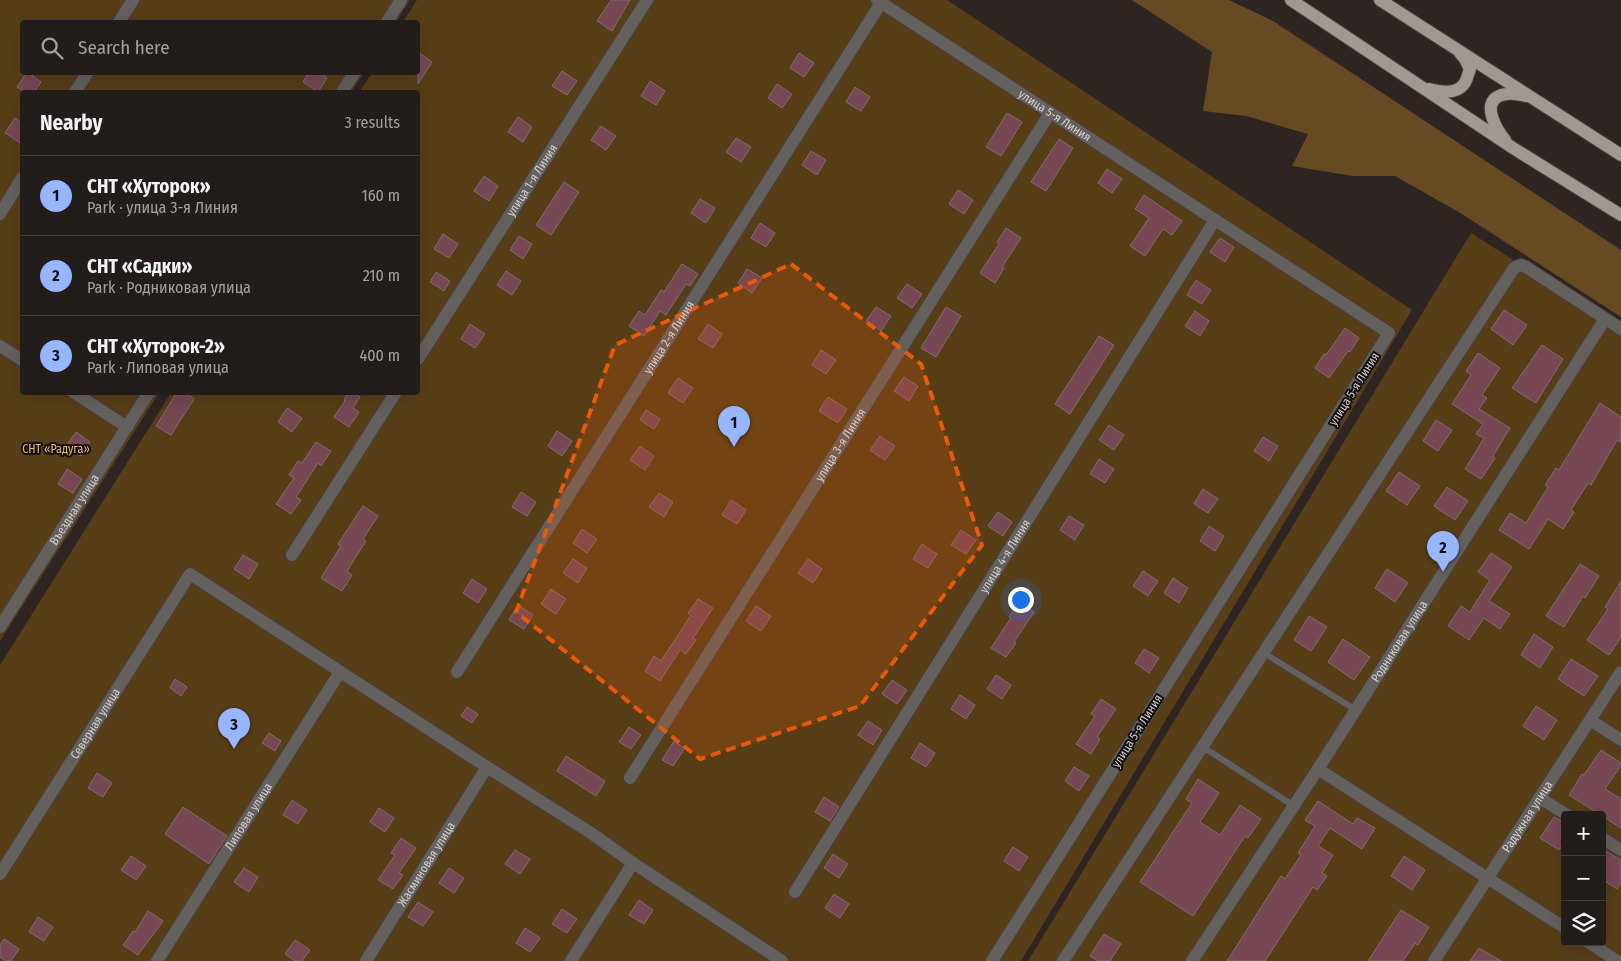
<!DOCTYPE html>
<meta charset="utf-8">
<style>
:root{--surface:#221c1a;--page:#2e2927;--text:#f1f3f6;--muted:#a2a1a2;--line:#3f3a39;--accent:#97b6fd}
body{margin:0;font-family:"Fira Sans Condensed",sans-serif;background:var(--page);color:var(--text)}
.controls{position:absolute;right:15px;bottom:15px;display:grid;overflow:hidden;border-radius:5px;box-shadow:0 5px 20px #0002}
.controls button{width:45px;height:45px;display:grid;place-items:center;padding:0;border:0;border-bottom:1px solid var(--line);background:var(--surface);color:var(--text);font:25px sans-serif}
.you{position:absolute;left:1020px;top:599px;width:18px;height:18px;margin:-12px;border:4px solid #fff;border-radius:50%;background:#1a73e8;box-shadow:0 0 0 8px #1a73e833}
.badge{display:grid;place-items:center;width:32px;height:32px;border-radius:50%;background:var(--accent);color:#111;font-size:16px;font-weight:700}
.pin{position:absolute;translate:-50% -41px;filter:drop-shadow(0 1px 2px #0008)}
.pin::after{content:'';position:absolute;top:26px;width:18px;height:15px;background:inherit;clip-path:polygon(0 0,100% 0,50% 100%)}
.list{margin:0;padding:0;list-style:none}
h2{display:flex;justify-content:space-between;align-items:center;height:65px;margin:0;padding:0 20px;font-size:21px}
h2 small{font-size:16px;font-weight:400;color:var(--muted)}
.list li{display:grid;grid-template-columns:32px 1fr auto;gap:15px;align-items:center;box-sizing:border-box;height:80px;padding:0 20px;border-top:1px solid var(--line)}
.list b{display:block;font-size:19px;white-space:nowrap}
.list p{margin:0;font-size:16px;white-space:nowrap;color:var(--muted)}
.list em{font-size:16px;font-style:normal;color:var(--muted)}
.icon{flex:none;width:28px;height:28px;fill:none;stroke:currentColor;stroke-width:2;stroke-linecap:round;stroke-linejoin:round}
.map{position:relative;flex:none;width:1621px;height:961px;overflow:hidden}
.search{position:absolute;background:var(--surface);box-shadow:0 5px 20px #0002;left:20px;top:20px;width:400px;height:55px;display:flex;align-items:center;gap:12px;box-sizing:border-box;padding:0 18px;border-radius:5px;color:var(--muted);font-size:19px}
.panel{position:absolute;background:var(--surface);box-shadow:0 5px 20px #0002;left:20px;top:90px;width:400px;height:305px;border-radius:5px}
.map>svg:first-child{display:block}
.green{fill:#573e17;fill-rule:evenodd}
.forest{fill:#664a21}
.building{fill:#774754;stroke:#7a6e71}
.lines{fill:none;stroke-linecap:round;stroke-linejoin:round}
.service-casing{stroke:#49403e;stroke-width:8}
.minor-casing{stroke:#49403e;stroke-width:14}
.primary-casing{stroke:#49403e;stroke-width:14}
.service{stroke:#64605e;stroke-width:6}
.minor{stroke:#64605e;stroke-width:12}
.primary{stroke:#a19893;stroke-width:12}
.marked{fill:#e8590c;fill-opacity:0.2;stroke:#e8590c;stroke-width:4;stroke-dasharray:10 6;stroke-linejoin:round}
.labels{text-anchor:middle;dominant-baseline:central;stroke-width:4;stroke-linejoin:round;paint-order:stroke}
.street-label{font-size:12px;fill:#d6cfce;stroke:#130f0e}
.park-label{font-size:12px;fill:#e9bb7a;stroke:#130f0e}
</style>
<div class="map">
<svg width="1621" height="961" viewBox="0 0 1621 961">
<rect width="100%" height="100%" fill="#2e2523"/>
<path class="green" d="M0 0H410L396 22H22V72L364 73 351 92H22V392L159 393 0 641Z
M417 0H947L1412 310 1021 961H0V665L171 393 418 392V92H359L372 73 418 72V22H403Z
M1471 233 1621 329V961H1028ZM1565 815H1602V942H1565Z"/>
<path class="forest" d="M1132 0H1229L1273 21 1621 250V317L1462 214 1395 176H1353L1292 166 1308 134 1246 116 1203 111 1212 52Z"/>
<path class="building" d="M611 0H630L612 31 597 21Z
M418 52 432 62 418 84Z
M799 53 814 63 804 77 790 68Z
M562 71 577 81 567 95 552 86Z
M27 72 41 82 34 92H26L17 87Z
M309 72H319L327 78 318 92 303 82Z
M650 81 665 91 656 105 641 96Z
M777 84 792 94 782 108 768 98Z
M855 87 870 97 861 111 846 102Z
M1007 113 1022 122 1001 156 986 147Z
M518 117 532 127 523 142 508 132Z
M15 118 22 123V144L5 133Z
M601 126 616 136 606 150 591 140Z
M736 138 751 147 741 162 726 152Z
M1059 139 1073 148 1046 191 1031 182Z
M811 151 826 160 817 175 802 165Z
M1107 169 1122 179 1112 193 1098 183Z
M484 176 498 186 489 201 474 191Z
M564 182 579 192 551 235 536 225Z
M958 190 973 200 964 214 949 204Z
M1144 195 1182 221 1172 235 1163 229 1145 256 1130 246 1149 218 1135 209Z
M700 199 715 208 706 223 691 213Z
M760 223 775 233 766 247 751 238Z
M1006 228 1021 238 1002 267 1004 268 995 283 980 273 999 244 997 242Z
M443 234 458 244 449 258 434 249Z
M519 236 532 244 523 259 510 250Z
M1220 238 1234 247 1225 262 1210 252Z
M682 264 698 274 690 286 686 284 666 315 660 311 644 336 629 326 639 311 645 315 661 290 664 292Z
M747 269 762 278 752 293 738 283Z
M506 271 521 281 512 295 497 285Z
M436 272 450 281 444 291 430 282Z
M1196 280 1211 290 1202 304 1187 295Z
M907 284 922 294 912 308 897 298Z
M876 307 891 316 881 331 866 321Z
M946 307 961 316 936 357 921 348Z
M1504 310 1527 325 1513 345 1491 329Z
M1195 311 1209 321 1200 336 1185 326Z
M470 324 485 334 475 348 461 339Z
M708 324 722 334 713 348 698 339Z
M1345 328 1359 338 1350 352 1348 351 1329 378 1315 368 1324 354 1326 355Z
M1099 336 1114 345 1070 414 1055 404Z
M1542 345 1563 359 1536 403 1512 388Z
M821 350 836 360 826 374 812 365Z
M1478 353 1500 368 1482 395 1487 398 1479 409 1510 428 1493 456 1495 458 1481 479 1465 469 1484 438 1476 434 1483 424 1452 404 1471 375 1466 371Z
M904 377 918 386 909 401 894 391Z
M678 378 693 388 683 403 668 393Z
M177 392H184L194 399 171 435 156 426Z
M348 392H354L360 397 353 408 359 412 349 427 334 417 345 401 344 400Z
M828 397 847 409 838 423 819 411Z
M1600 403 1621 417V442L1617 440 1591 485 1588 483 1571 510 1574 512 1563 529 1548 519 1529 549 1499 530 1510 513 1526 523 1548 487 1545 485 1556 468 1559 470Z
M287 408 302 418 292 432 278 422Z
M646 410 660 419 654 429 640 420Z
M1436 420 1452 430 1438 451 1423 441Z
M1109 425 1124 435 1114 450 1099 440Z
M557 431 572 441 562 456 548 446Z
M76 432 90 442 81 456 66 446Z
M880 436 895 446 885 460 870 450Z
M1263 437 1278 446 1269 461 1254 451Z
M316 442 331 451 321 466 318 463 296 497 301 500 291 514 276 504 294 478 289 475 298 461 302 463Z
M640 446 654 456 645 470 630 460Z
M1099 459 1114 469 1105 483 1090 474Z
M67 469 82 479 73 493 58 484Z
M1399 472 1420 486 1407 505 1386 491Z
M1447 487 1468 501 1455 520 1434 506Z
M1203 489 1218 499 1208 513 1194 504Z
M521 492 536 502 527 516 512 507Z
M659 493 673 502 664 517 649 507Z
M731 500 746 510 737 524 722 515Z
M363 506 378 516 363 539 366 541 347 571 352 575 342 591 321 578 341 546 338 544Z
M998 512 1012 522 1003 536 988 526Z
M1069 516 1084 525 1075 540 1060 530Z
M1209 526 1224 536 1215 551 1200 541Z
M582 529 597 539 587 553 573 543Z
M961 530 976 540 966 554 951 545Z
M922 544 937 554 928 568 913 559Z
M1491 553 1512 567 1489 601 1510 614 1500 629 1484 618 1469 640 1448 626 1461 606 1470 612 1490 580 1478 572Z
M243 555 258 564 249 579 234 569Z
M573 559 587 568 578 583 563 573Z
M808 559 822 569 813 583 798 573Z
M1580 564 1599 576 1585 598 1583 596 1564 627 1546 616Z
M1387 569 1408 583 1395 602 1375 588Z
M1143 571 1158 581 1148 596 1133 586Z
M1173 578 1188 588 1179 603 1164 593Z
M472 579 487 589 478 603 463 593Z
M1621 581V637L1609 655 1587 640 1608 609 1605 607Z
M551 589 566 599 556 614 541 604Z
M698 599 713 608 693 638 696 640 686 654 680 650 660 681 645 671 654 656 661 661 691 615 688 613Z
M1019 603 1034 612 1014 642 1016 643 1006 657 991 648 1011 618 1009 617Z
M518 605 533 615 524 629 509 620Z
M756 606 771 616 761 631 746 621Z
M1309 616 1327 627 1311 651 1294 640Z
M1534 634 1553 647 1540 668 1521 655Z
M1343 639 1370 657 1354 680 1328 662Z
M1144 649 1159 658 1149 673 1135 663Z
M1571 659 1598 676 1584 696 1558 679Z
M996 675 1011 685 1002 699 987 689Z
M175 679 187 687 181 696 170 688Z
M892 680 907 690 897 704 882 694Z
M960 695 975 705 966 719 951 709Z
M1101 699 1116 709 1097 737 1100 739 1091 754 1076 744 1095 716 1091 714Z
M1536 706 1557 720 1544 740 1523 726Z
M467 707 478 714 472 723 461 716Z
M868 721 882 730 873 745 858 735Z
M629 727 641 735 631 749 619 742Z
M269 733 281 741 275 751 262 743Z
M674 741 685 748 673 766 662 760Z
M920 743 935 753 926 767 911 758Z
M1601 750 1621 763V765L1605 789 1621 799V828L1569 795 1582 774 1584 775Z
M566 756 605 781 596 796 557 771Z
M1074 767 1089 776 1079 791 1065 781Z
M97 773 112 783 103 797 88 788Z
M1198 779 1219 793 1200 822 1220 835 1240 805 1261 819 1248 838 1245 836 1193 916 1140 882 1192 803 1186 799Z
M824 797 839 807 830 821 815 812Z
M292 800 307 810 298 824 283 815Z
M1318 801 1353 824 1357 818 1375 828 1362 849 1330 828 1318 846 1333 855 1322 873 1327 876 1317 890 1313 887 1265 961H1227L1281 876 1285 879 1301 855 1298 853 1315 826 1305 820Z
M183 807 227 836 209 864 165 834Z
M379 808 394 818 385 832 370 822Z
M1554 817 1565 823V841L1559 850 1540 838Z
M401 838 416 848 399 873 403 875 393 889 378 880 395 855 391 853Z
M1013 847 1028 857 1019 871 1004 861Z
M1602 849 1621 860V883L1617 889 1602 879Z
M515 850 530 859 520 874 505 864Z
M833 854 848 864 839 878 824 868Z
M131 856 146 866 136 880 121 870Z
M1404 856 1425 870 1412 890 1391 876Z
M244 868 258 877 249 892 234 882Z
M449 868 464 878 454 893 439 883Z
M834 894 849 904 840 918 825 908Z
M639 900 653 910 644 924 629 915Z
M418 902 433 912 423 926 408 917Z
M562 909 577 919 567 933 552 924Z
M1401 910 1429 927 1418 945 1415 943 1403 961H1368Z
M148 911 163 921 138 955 123 945 133 931 135 932Z
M38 917 53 927 44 941 29 932Z
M525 928 540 938 530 952 516 943Z
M1104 934 1121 944 1110 961H1098L1090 956Z
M4 939 19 949 11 961H6L0 957V945Z
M295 940 310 950 302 961H295L285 954Z
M1479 948 1501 961H1470Z"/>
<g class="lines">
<defs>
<path id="service" d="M1264 653 1356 710
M1203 747 1294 806"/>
<g id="minor">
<path id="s1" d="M877 0 1389 333 992 961"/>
<path d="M119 22 133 0"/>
<path d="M387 22 401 0"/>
<path d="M75 92 88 72"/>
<path d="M342 92 355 72"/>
<path d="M0 214 22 178"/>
<path d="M0 346 22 360"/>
<path id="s2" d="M418 359 647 0"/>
<path d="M73 392 127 427"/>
<path d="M292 555 396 392"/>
<path id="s3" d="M0 627 149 392"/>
<path id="s4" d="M457 672 881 3"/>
<path d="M1590 720 1621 740"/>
<path d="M1318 769 1565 928"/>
<path id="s5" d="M630 778 1050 113"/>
<path d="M1540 798 1567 815"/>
<path d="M1602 838 1621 850"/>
<path id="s6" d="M0 874 190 574 487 767 591 833 633 863 782 961"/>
<path id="s7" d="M795 892 1215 220"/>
<path d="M1588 942 1617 961"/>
<path id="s8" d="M157 961 340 672"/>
<path id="s9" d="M366 961 487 767"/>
<path d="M571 961 633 863"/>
<path d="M1063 961 1514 268 1521 265 1526 267 1621 329"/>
<path id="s10" d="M1192 961 1318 769 1605 319"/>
<path id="s11" d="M1434 961 1621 672"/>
</g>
<path id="primary" d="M1291 0 1513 148 1621 215
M1380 0 1621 155
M1429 89C1440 92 1456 95 1464 84 1467 80 1468 74 1470 69L1465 59 1460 53
M1505 140C1497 130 1481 104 1499 96 1507 92 1518 94 1526 96"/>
</defs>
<use href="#service" class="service-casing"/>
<use href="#minor" class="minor-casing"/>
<use href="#primary" class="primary-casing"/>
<use href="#service" class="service"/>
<use href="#minor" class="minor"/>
<use href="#primary" class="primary"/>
</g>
<path class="marked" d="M791 264 921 364 982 545 860 706 700 759 516 612 615 345Z"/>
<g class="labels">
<g class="street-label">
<text stroke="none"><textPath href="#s1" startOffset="212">улица 5-я Линия</textPath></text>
<text stroke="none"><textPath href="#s2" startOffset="212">улица 1-я Линия</textPath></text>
<text stroke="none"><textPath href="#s4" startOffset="396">улица 2-я Линия</textPath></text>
<text transform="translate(1354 389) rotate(-58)">улица 5-я Линия</text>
<text stroke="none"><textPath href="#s5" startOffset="394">улица 3-я Линия</textPath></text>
<text stroke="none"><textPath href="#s3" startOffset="139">Въездная улица</textPath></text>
<text stroke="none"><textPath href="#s7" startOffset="396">улица 4-я Линия</textPath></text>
<text stroke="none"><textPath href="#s10" startOffset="381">Родниковая улица</textPath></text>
<text stroke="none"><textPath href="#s6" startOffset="178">Северная улица</textPath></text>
<text transform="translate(1137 731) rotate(-58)">улица 5-я Линия</text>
<text stroke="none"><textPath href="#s8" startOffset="171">Липовая улица</textPath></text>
<text stroke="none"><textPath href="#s11" startOffset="172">Радужная улица</textPath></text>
<text stroke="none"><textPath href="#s9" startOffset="114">Жасминовая улица</textPath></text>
</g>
<g class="park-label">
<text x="56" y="449">СНТ «Радуга»</text>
</g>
</g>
</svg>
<div class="controls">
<button>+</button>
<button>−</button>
<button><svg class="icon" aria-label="layers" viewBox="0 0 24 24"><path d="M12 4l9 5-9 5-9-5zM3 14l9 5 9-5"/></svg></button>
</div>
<div class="you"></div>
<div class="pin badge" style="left:734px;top:447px">1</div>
<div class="pin badge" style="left:1443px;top:572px">2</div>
<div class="pin badge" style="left:234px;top:749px">3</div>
<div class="search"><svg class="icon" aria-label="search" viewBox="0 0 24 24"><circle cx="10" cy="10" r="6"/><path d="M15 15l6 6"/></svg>Search here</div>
<section class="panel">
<h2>Nearby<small>3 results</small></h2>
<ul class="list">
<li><span class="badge">1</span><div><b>СНТ «Хуторок»</b><p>Park · улица 3-я Линия</p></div><em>160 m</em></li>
<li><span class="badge">2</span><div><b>СНТ «Садки»</b><p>Park · Родниковая улица</p></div><em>210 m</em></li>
<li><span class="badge">3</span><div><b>СНТ «Хуторок-2»</b><p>Park · Липовая улица</p></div><em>400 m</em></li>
</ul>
</section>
</div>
